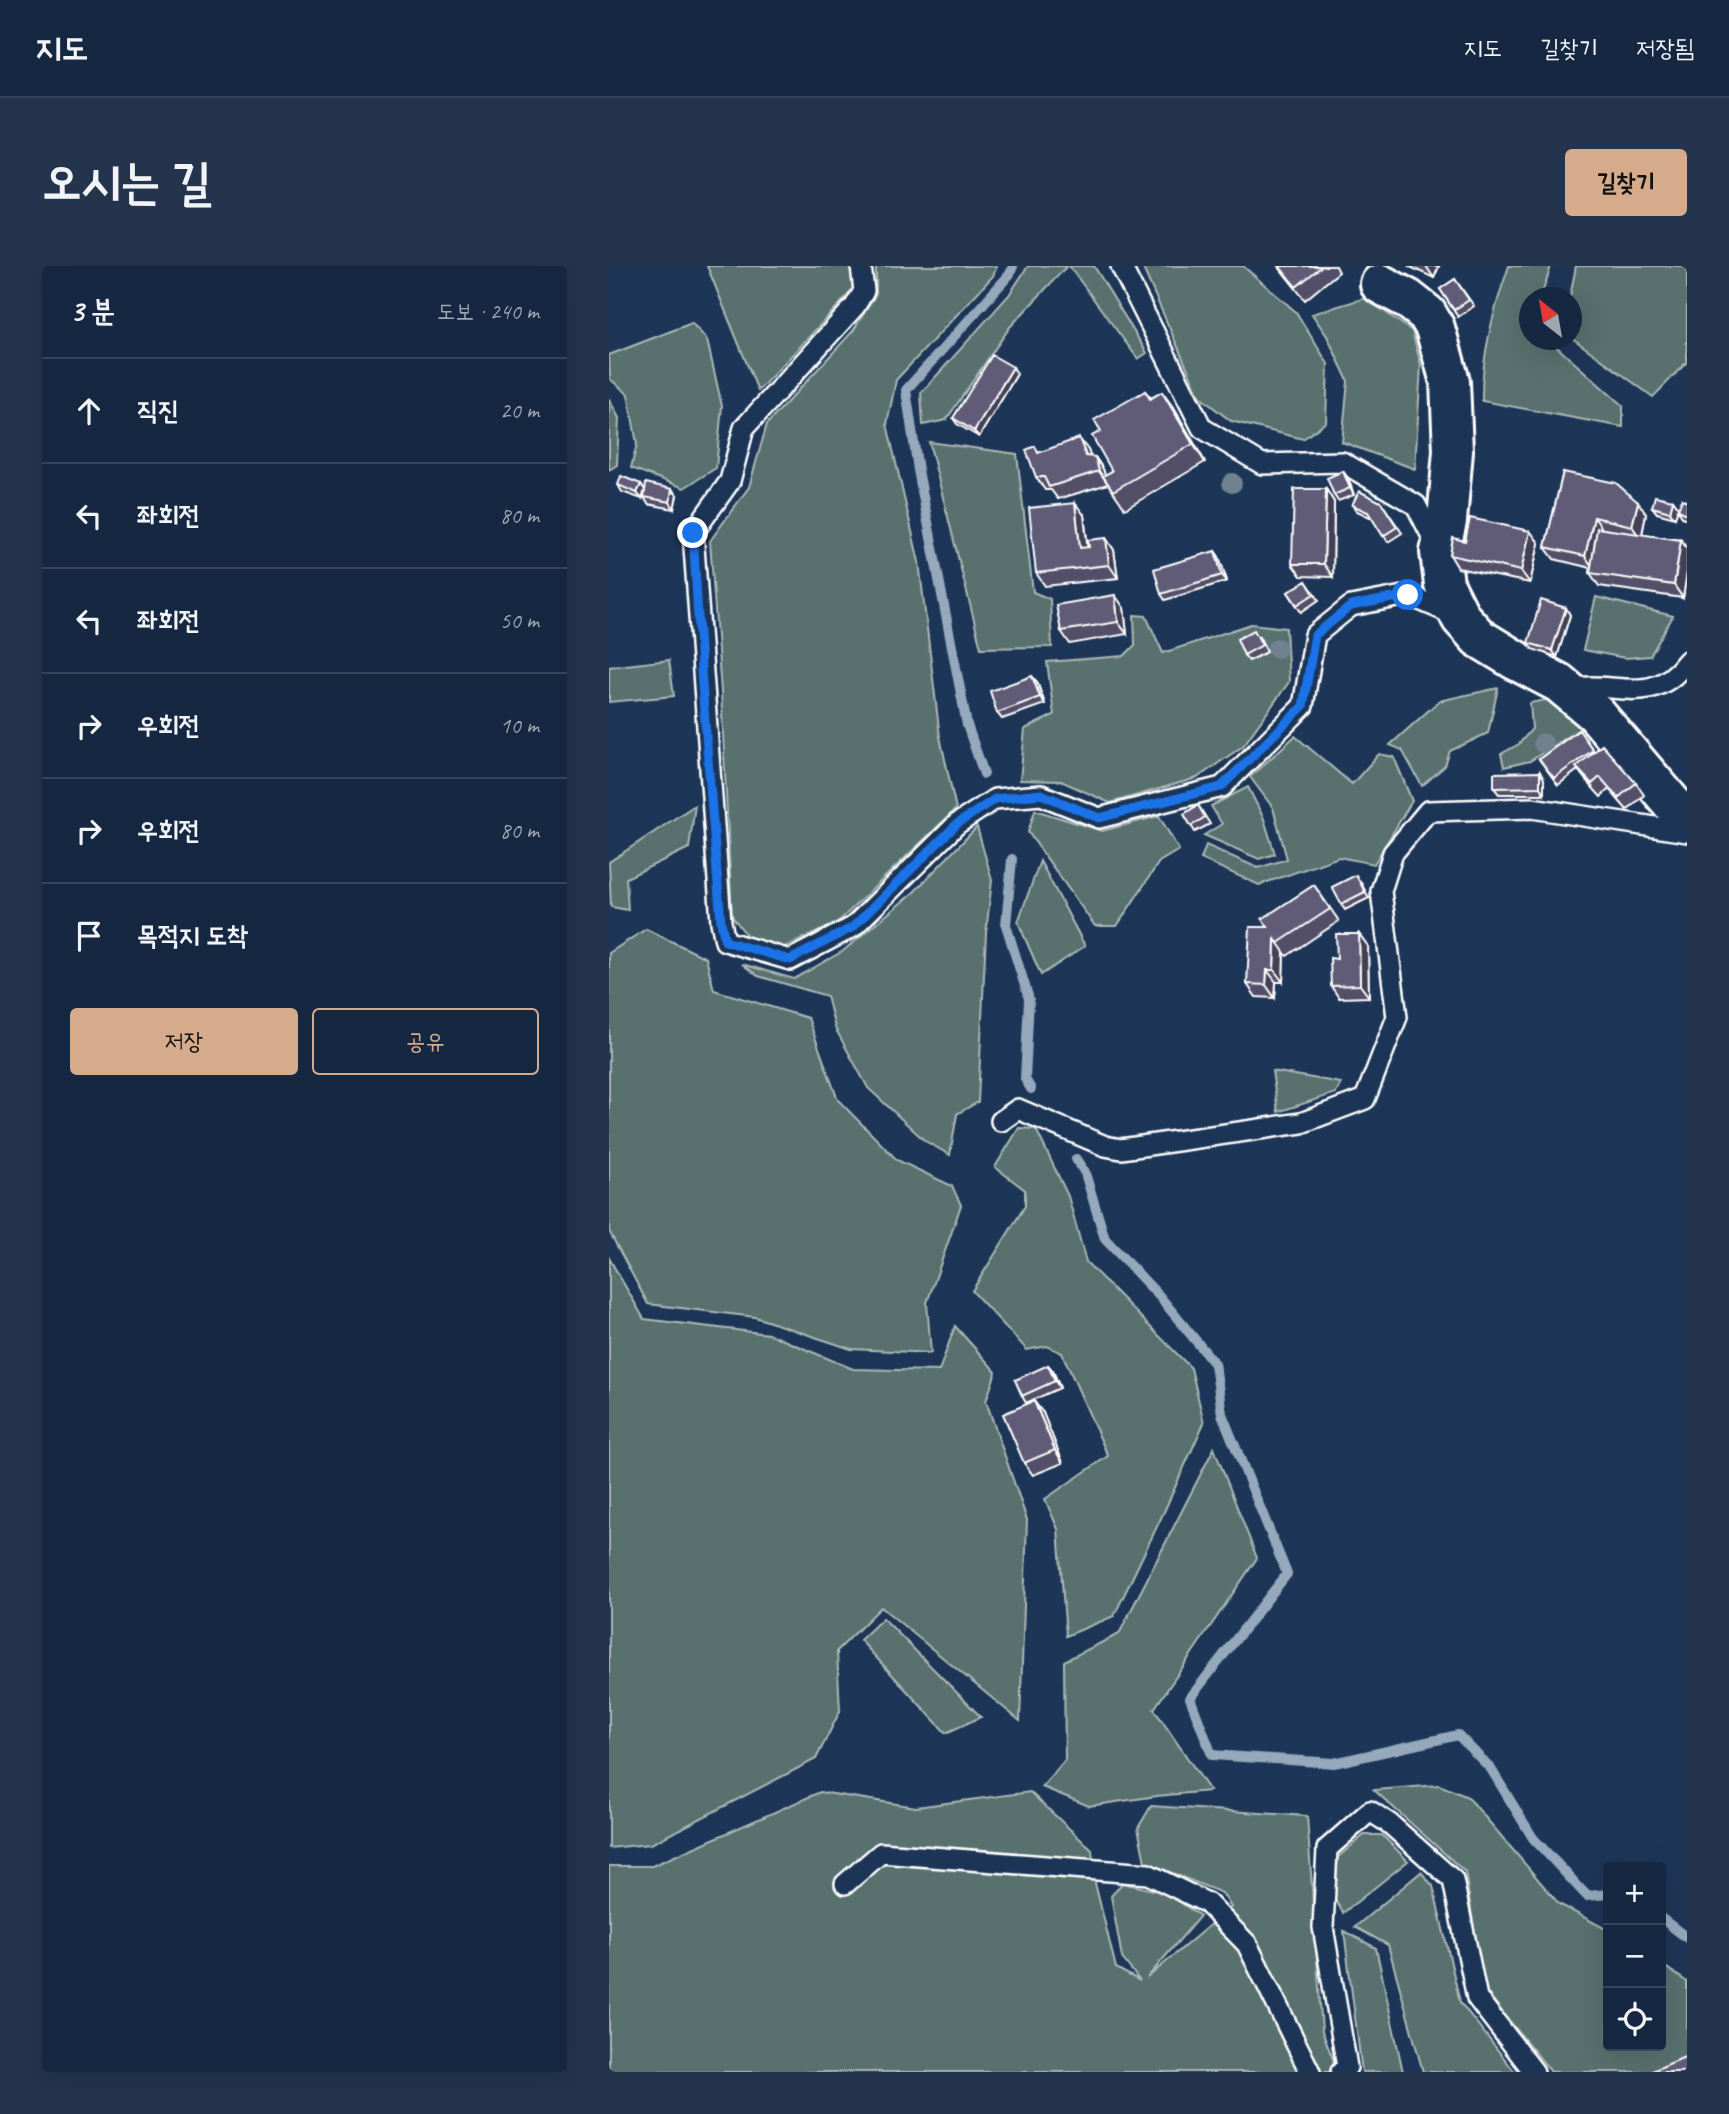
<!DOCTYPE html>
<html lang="ko">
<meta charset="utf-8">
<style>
:root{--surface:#162841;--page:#23344c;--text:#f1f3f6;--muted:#9ea6b1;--line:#35445a;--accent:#d6ab8b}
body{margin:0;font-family:Caveat,"Poor Story",sans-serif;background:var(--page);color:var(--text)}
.controls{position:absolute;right:21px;bottom:21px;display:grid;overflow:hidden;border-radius:7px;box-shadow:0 7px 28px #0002}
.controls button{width:63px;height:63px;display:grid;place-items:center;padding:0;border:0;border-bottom:2px solid var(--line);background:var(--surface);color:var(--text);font:35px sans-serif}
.compass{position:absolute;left:910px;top:21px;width:63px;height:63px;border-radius:50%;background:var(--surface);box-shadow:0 7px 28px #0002;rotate:329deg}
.stop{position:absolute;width:21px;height:21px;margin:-16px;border:5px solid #1a73e8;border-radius:50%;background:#fff}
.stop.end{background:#1a73e8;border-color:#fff;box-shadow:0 2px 7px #0008}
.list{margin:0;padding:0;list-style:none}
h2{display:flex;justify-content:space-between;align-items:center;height:91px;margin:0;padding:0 28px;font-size:30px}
h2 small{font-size:23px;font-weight:400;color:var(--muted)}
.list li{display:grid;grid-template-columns:46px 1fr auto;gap:21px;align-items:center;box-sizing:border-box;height:105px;padding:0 28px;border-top:2px solid var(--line)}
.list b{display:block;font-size:26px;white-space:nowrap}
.list em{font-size:23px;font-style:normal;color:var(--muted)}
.actions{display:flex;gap:14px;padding:21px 28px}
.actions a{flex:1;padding:16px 0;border:2px solid var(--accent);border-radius:7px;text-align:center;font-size:24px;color:var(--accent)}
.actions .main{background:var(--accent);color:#111}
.icon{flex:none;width:38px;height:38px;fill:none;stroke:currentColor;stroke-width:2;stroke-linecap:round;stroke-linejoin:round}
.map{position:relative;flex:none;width:1078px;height:1806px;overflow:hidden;border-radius:7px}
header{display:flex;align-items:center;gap:42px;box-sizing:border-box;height:98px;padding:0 35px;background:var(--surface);border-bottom:2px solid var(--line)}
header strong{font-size:33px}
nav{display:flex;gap:38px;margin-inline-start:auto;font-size:24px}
.intro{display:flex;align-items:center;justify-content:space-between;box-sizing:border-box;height:168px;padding:0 42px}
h1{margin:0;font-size:49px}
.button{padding:18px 32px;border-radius:7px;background:var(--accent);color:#111;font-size:24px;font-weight:700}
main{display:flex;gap:42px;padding:0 42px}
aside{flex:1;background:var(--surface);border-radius:7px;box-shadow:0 7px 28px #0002}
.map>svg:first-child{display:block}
.green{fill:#58716e;stroke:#acb8b6;stroke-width:2}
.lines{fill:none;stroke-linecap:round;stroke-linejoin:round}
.stream{stroke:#95a8bc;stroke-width:10}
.service-casing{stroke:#fff;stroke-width:24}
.minor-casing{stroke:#fff;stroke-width:44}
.service{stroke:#1d3557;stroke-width:19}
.minor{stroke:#1d3557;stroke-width:38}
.tree{fill:#708190}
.wall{fill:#534f67;stroke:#fff;stroke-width:2}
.shaded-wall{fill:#434054;stroke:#fff;stroke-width:2}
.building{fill:#605c78;stroke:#fff;stroke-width:2}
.route{stroke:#1a73e8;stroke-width:9}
</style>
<header>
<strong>지도</strong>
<nav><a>지도</a><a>길찾기</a><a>저장됨</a></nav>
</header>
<div class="intro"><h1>오시는 길</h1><a class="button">길찾기</a></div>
<main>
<aside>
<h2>3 분<small>도보 · 240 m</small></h2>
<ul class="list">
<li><svg class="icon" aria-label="ahead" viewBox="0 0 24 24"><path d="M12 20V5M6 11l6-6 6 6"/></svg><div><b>직진</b></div><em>20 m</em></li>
<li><svg class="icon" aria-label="left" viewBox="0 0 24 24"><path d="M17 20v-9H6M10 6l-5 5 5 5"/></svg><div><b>좌회전</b></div><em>80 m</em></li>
<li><svg class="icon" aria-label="left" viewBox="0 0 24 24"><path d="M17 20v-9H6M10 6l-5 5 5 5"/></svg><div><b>좌회전</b></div><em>50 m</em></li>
<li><svg class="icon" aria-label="right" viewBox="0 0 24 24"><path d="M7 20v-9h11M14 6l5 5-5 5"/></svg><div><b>우회전</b></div><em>10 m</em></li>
<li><svg class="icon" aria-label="right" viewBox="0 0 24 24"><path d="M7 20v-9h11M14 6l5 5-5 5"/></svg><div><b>우회전</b></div><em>80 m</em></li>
<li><svg class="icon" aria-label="arrive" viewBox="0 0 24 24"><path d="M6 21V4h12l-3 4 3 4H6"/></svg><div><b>목적지 도착</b></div></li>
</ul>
<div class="actions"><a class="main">저장</a><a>공유</a></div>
</aside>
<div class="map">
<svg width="1078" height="1806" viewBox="0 0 1078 1806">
<rect width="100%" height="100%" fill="#1d3557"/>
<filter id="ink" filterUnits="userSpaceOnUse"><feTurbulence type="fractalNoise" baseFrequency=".0143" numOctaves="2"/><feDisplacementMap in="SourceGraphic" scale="14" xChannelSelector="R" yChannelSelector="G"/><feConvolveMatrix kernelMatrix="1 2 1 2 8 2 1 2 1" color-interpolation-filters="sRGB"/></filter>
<g filter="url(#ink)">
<path class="green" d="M98 0H242L245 23 149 125Z
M267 0H388L384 10 287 114 278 158 310 296 331 471 347 543 228 657 167 685 138 670 123 650 112 426 101 275 140 221 158 158 244 65 267 28Z
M419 0H458L401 61 337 154 314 159 312 127 400 29Z
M460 0H485L538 87 529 93Z
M533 0H634L687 46 719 98 717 156 694 173 622 155 591 131Z
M900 0H942L934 25 935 31 920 32V74H940L1014 140V161L873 135C872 90 885 42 900 0Z
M967 0H1078V96L1044 131 963 72 961 31Z
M756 32 803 65 812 99 806 203 733 176 739 115 718 70 703 48Z
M83 57 98 74 113 140 107 202 75 222 22 202 28 178 19 128 1 113 0 89Z
M0 133 10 152 8 199 0 204Z
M320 176 408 188 424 326 441 333 443 381 372 382Z
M987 331 1064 350 1041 390 1016 392 974 384Z
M525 349 537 350 554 387 642 358 677 362 680 416 634 480 588 512 501 537 452 515 411 514 416 463 445 449 438 396 515 390 526 379Z
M60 394 65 430 0 436V401Z
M889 422 879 467 841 485 836 500 813 520 793 484 781 479 830 435Z
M947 432 973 461 921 495 895 501 892 488 910 478 923 463 921 437Z
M686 470 743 518 770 488 785 491 803 535 765 598 730 591 650 619 592 593 597 579 649 602 678 593 664 542 641 511Z
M639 521 655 553 666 588 650 593 595 569 613 558 602 540Z
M86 539 80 582 17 612 19 644 2 641 0 596Z
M426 544 493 565 550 550 570 584 550 596 508 660H486L419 566Z
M368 561 383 614 377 667 369 836 348 848 341 889 316 875 259 822 226 762 218 730 149 710 133 698 185 713 234 685 305 626Z
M431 595 476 680 432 709 409 656Z
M37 663 97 692 105 724 199 752 229 834 288 894 343 920 352 939 318 1037 322 1087 242 1083 146 1051 39 1038 0 965V687Z
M663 805 732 817 727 827 669 846Z
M410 862 427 863 459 930 477 996 582 1102 595 1157 554 1248 505 1350 457 1370 449 1263 436 1233 499 1190 453 1087 438 1080 418 1084 363 1025 416 940V924L386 901Z
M0 992 35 1053 160 1068 244 1103 330 1105 346 1060 387 1106 377 1135 418 1254 411 1455 272 1341 228 1385 231 1445 207 1493 42 1578 0 1582Z
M605 1182 648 1292 545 1443 601 1525 548 1530 480 1540 433 1521 456 1494 455 1395 510 1368Z
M274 1352 372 1451 337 1467 251 1374Z
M830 1519 859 1531 950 1638 999 1664V1780H1052V1698L1078 1716V1806H942L875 1723 856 1606 765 1524Z
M211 1526 307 1541 421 1526 483 1584 486 1617 507 1702 531 1715 513 1692 502 1630 513 1617 558 1627 591 1650 538 1712 622 1641 613 1627 536 1596 529 1562 542 1540 698 1550 713 1765 729 1806H0V1600H43Z
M755 1569H773L799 1595 734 1647 725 1631 729 1591Z
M812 1606 824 1620 851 1736 906 1806H814L779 1679 746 1661Z
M735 1665 767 1682 794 1806H753Z"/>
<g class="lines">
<path class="stream" d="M375 508 358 459 309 204 297 124 401 8 404 0
M403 593 397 659 420 733 416 813 422 823
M467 893 476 907 496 973 551 1031 606 1098 613 1148 678 1308 581 1432 603 1489 725 1497 849 1469 882 1503 924 1572 978 1630 999 1628
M1052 1652 1078 1672"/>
<defs>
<path id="service" d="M252 0 255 25 246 40 135 162 121 215 84 267 112 656 116 675 181 694 244 661 348 558 386 533 432 529 490 552 613 521 694 440 706 369 742 340 799 329 848 350
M512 0 593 162 653 198 733 196 807 239 829 282
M959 424C1005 412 1042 444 1078 395
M392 855 409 843 496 880 512 883 692 857 756 833 788 751 772 625 784 587 819 545 923 542 1078 566
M236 1618 272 1587 539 1608 598 1637 638 1678 701 1806
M732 1806 738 1801 714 1661 718 1583 761 1545 781 1558 844 1614 868 1732 925 1806"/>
<path id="minor" d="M771 18 799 33 818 48 826 62 841 116 844 185 838 255 831 286 835 318 852 352 870 372 906 394 950 417 987 448 1078 555"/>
</defs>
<use href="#service" class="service-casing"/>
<use href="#minor" class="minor-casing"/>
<use href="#service" class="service"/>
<use href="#minor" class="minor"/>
</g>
<g class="tree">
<circle cx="623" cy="217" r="10"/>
<circle cx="668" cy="382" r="10"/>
<circle cx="934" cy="477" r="10"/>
</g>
<path class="wall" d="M669 0H727L730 6 696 34Z
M799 0H830L825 12Z
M846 13 865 40 849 51 831 23Z
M408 108 370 171 348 158 344 152Z
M536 125 542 132 553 126 566 144 596 196 516 243 499 218 449 233 442 224H436L427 211 431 187 479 184 481 191H486L494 203 496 209 503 205 492 165Z
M954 206 1037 248 1033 269 1072 274 1078 283V306L1074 332 990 320 981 307 982 302 945 293 936 281Z
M739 212 745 229 729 235 725 229Z
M32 218 36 224 68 229 65 243 39 238 35 231 36 225 33 233 13 226 9 219Z
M717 223 725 236 724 311 692 310 683 298Z
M1064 234 1069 241 1066 252 1048 247 1043 241Z
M1078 235V253L1073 251 1069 244Z
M772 236 793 267 779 276 763 252 748 245 743 239Z
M475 249 479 281 497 272 505 284 509 312 436 320 427 307Z
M921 265 930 277 921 317 849 302 841 289 856 275Z
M606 285 610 291 618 315 556 334 552 328Z
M697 315 710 334 692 346 679 326Z
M515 342 518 368 461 378 452 365Z
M957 342 961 349 948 391 923 383 919 377Z
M650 370 658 386 640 395 635 389Z
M428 416 436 438 393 453 388 447Z
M970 464 985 485 1027 517 1035 529 1018 544 1000 523 992 531 976 513 969 504 949 519 930 493Z
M935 513V528H890L885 522Z
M589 539 601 558 586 566 575 548Z
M751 615 760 632 736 644 732 638Z
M705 619 730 655 678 690 675 686 674 716H667L666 732 647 731 638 718 659 661Z
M750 668 759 680 760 731 730 732 722 720 728 693Z
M439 1099 444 1105 451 1122 417 1137 413 1130Z
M434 1147 454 1197 424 1209 415 1197Z"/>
<path class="shaded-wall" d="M817 0H830L825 12Z
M404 101 408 108 370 171 365 165Z
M553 126 566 144 596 196 584 178Z
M470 172 479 184 486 203 477 190Z
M486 191 494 203 499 218 490 205Z
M734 205 739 212 745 229 741 222Z
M32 218 36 224 33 233 28 227Z
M63 223 68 229 65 243 61 236Z
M717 223 725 236 724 311 715 298Z
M1064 234 1069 241 1066 252 1061 246Z
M1029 236 1037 248 1032 273 1023 260Z
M466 237 475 249 480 295 471 282Z
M985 251 994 264 985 303 976 290Z
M921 265 930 277 921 317 912 305Z
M497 272 505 284 509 312 500 299Z
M1072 274 1078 283V306L1074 332 1065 319Z
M606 285 610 291 618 315 613 309Z
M506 329 515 342 518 368 509 356Z
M957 342 961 349 948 391 943 384Z
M423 410 428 416 436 438 431 431Z
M931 506 935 513V528L931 521Z
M750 668 759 680 760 731 751 719Z
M666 673 675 686 674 716 665 704Z
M658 704 667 716 666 732 657 719Z
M439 1099 444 1105 451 1122 446 1115Z
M425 1135 434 1147 454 1197 446 1184Z"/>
<path class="building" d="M670 0H713L687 21Z
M846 13 860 34 845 44 831 23Z
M383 89 404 101 365 165 344 152Z
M536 125 541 133 553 126 584 178 504 225 494 210 503 205 483 170 492 165 485 154Z
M470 172 477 190 486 191 490 205 440 221 435 211H427L417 184 426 180 429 187Z
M734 205 741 222 725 229 718 212Z
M954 206 1007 217 1029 236 1023 260 985 251 976 290 936 281Z
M12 210 32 218 28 227 9 219Z
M37 217 63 223 61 236 35 231Z
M685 223H717L715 298H683Z
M750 225 772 236 788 261 774 270 759 246 743 239Z
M1046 230 1064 234 1061 246 1043 241Z
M1073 233 1078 235V248L1069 244Z
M466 237 471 282 480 281 479 274 497 272 500 299 427 307 420 242Z
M861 252 921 265 912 305 841 289 844 272 856 275Z
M988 262 1072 274 1065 319 981 307Z
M606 285 613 309 552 328 545 303Z
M697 315 705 328 688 339 679 326Z
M506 329 509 356 452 365 447 339Z
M932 334 957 342 943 384 919 377Z
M645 364 653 379 635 389 628 373Z
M423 410 431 431 388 447 381 425Z
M970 464 984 484 945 512 930 493Z
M993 479 1027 517 1009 532 991 511 983 518 967 501Z
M931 506V521L885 522V507Z
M589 539 596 551 582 560 575 548Z
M747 609 756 626 732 638 723 621Z
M705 619 721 643 669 677 666 673 665 704H658L657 719 638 718 641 661H659L653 653Z
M727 668H750L751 719 722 720 721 692 728 693Z
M439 1099 446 1115 413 1130 406 1114Z
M425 1135 446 1184 415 1197 394 1148Z
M1078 1790V1806H1044L1043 1805Z"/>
</g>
<g class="lines" filter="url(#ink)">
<path class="route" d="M84 267 93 418 112 656 116 675 181 694 244 661 348 558 386 533 432 528 490 552 612 521 694 440 706 369 742 340 799 329"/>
</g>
</svg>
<div class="controls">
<button>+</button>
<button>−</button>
<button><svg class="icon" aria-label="locate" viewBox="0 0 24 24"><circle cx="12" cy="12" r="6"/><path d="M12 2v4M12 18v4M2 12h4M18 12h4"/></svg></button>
</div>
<svg class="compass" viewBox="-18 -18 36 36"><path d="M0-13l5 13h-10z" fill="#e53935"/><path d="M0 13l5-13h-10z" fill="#9ea6b1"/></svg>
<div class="stop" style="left:799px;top:329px"></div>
<div class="stop end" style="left:84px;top:267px"></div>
</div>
</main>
